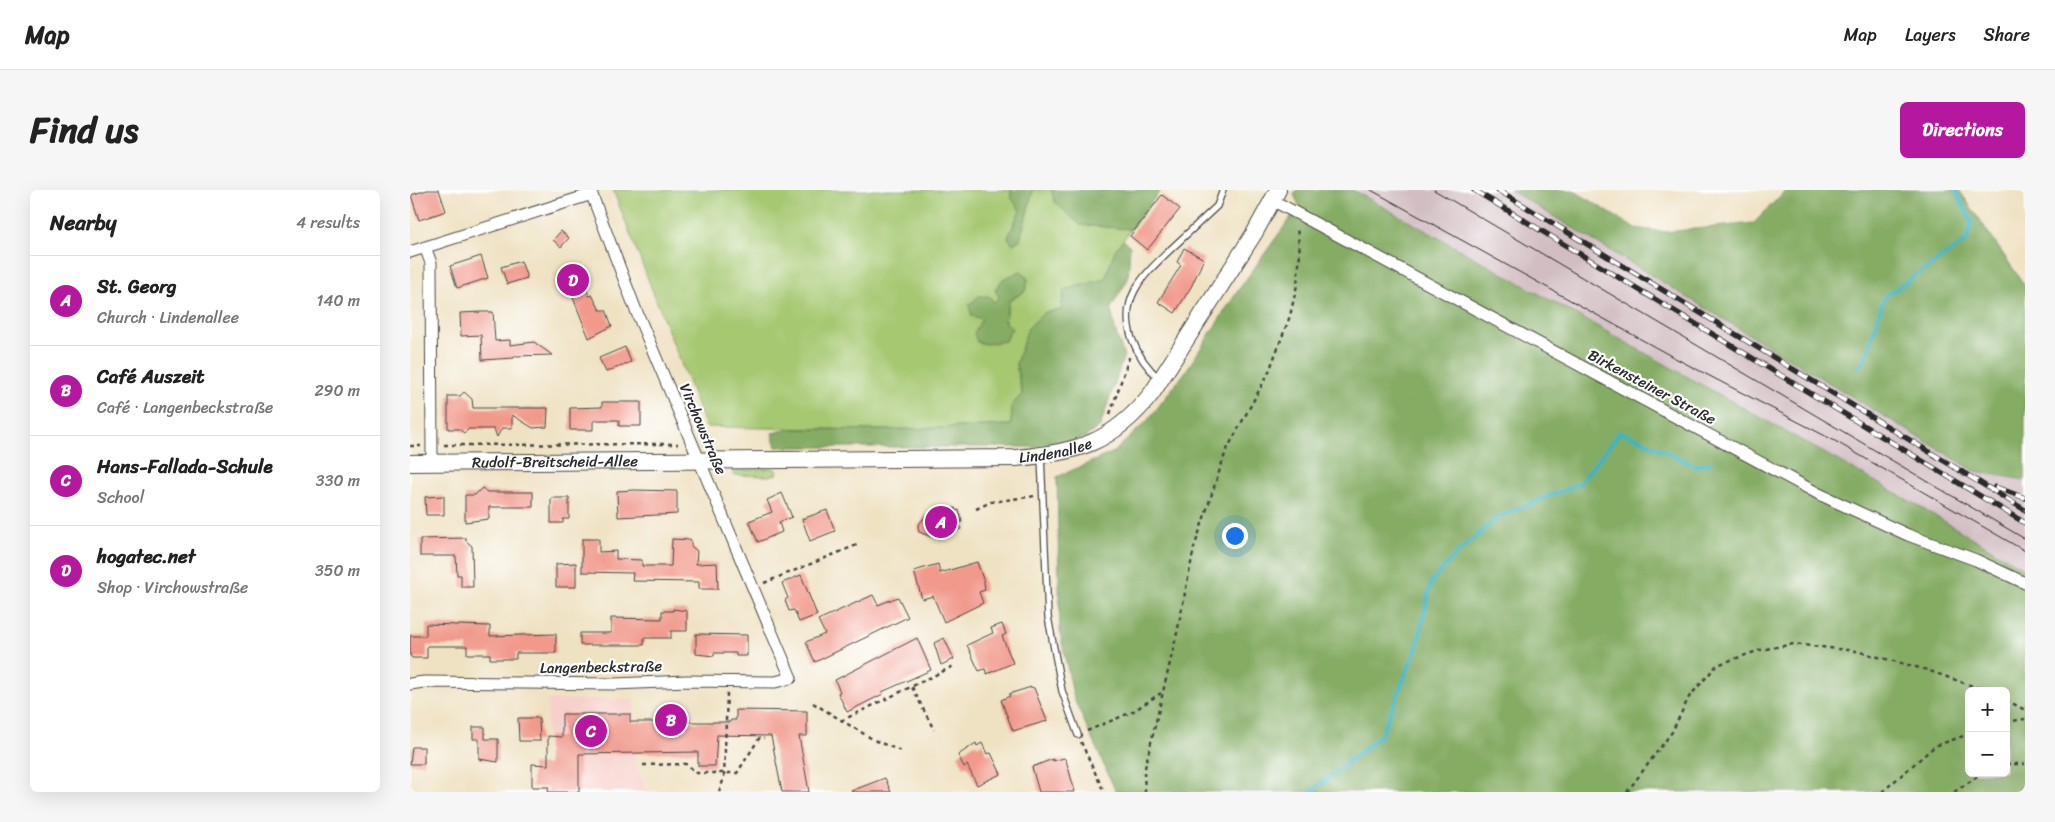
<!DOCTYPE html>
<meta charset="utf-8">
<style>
:root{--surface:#fff;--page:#f6f6f6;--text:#222;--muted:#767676;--line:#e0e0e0;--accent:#b5179e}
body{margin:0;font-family:Sriracha,sans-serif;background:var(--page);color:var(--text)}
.controls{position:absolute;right:15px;bottom:15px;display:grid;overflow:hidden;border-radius:8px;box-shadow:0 5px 20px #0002}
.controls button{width:45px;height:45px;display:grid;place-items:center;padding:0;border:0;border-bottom:1px solid var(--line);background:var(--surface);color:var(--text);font:25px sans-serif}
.you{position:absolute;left:824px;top:345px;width:18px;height:18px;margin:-12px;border:4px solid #fff;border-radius:50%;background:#1a73e8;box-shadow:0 0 0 8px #1a73e833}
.badge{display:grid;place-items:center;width:32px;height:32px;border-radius:50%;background:var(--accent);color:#fff;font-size:16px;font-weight:700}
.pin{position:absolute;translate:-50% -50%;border:2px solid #fff;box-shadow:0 1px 5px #0006}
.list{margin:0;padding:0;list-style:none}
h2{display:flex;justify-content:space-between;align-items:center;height:65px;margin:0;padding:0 20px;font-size:21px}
h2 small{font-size:16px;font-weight:400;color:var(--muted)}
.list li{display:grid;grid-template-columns:32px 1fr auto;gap:15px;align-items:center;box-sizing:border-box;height:90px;padding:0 20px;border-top:1px solid var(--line)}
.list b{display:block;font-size:19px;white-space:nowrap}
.list p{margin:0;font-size:16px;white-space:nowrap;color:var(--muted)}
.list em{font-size:16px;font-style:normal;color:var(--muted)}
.map{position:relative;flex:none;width:1615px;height:602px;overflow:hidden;border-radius:8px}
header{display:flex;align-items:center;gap:30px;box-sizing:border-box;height:70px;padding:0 25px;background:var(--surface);border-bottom:1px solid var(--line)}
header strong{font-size:24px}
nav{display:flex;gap:28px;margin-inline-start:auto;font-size:18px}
.intro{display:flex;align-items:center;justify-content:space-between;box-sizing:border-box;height:120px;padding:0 30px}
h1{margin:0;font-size:35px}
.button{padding:12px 22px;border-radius:8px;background:var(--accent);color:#fff;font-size:18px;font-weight:700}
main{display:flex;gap:30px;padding:0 30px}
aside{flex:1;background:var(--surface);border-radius:8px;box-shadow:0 5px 20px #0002}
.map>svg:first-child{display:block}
.built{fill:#f7d0cb}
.industrial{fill:#d2bec2}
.green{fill:#a6c871;stroke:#687a4e;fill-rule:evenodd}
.forest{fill:#84ac63;stroke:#586c47;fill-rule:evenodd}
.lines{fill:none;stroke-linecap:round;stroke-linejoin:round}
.stream{stroke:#43b3bd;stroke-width:4.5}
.building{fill:#f19a8c}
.lane-casing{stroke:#484642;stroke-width:8}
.street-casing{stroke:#484642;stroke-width:13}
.secondary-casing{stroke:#484642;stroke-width:18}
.path{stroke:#484642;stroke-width:2.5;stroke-dasharray:4 4;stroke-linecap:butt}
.lane{stroke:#fff;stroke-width:5.5}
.street{stroke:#fff;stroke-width:11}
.secondary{stroke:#fff;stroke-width:16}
.tram{stroke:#2b2b2b;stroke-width:1}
.rail-casing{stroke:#2b2b2b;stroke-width:5.5}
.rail{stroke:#fff;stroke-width:4;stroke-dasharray:11;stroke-linecap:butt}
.labels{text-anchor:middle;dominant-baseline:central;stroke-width:4.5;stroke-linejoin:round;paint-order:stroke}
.street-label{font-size:15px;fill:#2b2b2b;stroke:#fff}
</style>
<header>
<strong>Map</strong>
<nav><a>Map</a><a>Layers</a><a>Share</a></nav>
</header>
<div class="intro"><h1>Find us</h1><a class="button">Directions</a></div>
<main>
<aside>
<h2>Nearby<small>4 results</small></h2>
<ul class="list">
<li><span class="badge">A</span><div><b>St. Georg</b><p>Church · Lindenallee</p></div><em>140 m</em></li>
<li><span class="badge">B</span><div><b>Café Auszeit</b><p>Café · Langenbeckstraße</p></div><em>290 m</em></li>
<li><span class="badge">C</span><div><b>Hans-Fallada-Schule</b><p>School</p></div><em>330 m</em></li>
<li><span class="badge">D</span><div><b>hogatec.net</b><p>Shop · Virchowstraße</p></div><em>350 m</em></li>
</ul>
</aside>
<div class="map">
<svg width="1615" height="602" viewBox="0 0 1615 602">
<rect width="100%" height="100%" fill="#fff"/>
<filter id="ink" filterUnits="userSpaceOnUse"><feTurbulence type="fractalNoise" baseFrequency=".02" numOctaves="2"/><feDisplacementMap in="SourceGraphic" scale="10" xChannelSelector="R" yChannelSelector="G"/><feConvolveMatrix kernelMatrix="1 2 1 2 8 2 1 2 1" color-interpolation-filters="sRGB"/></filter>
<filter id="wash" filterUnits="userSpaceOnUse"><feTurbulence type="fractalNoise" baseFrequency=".0096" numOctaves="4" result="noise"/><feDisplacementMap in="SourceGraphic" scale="20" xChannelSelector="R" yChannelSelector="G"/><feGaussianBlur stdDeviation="1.12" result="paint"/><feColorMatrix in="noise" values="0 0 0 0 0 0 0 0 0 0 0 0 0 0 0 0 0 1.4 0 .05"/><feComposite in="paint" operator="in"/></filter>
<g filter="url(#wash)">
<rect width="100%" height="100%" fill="#efe2c3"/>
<path class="built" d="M224 509 225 572 237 602H137V510Z"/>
<path class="industrial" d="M943 0H1100L1565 280 1615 290V379L1491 306Z"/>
<path class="green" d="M203 0H601V7L610 20 598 48 610 49 623 0H641L645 12 698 37 721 39 705 61 695 89 655 100 651 120 606 174 612 204 602 215 601 235 471 240 296 237ZM618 89 615 101 599 111 595 131 573 128 589 107Z
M362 278 366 280 367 284 359 286 323 285V281Z"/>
<path class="forest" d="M601 0H623L610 50 603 54 598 48 610 20 601 7Z
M641 0H751L721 39 670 35 645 12Z
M886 0H943L1491 306 1615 379V602H706L664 509 650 443 647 287 704 262 738 230 776 181 827 102 889 16 884 4ZM1559 501H1596V583H1559Z
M1100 0H1163L1224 38 1255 42 1344 33 1376 0H1549L1615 96V290L1565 281Z
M713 50 720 56 718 89 701 118 705 140 714 166 690 236 674 248 638 257H366L362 243 380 239 471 240 601 235 602 215 612 204 606 174 618 138 635 122 651 120 654 100 695 89 705 60Z
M611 81 618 89 615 101 599 111 595 131 602 138 595 151 576 154 567 152 564 143 572 129 562 126 559 115 569 106H579L584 112 589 107 585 100 593 89Z"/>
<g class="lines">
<path class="stream" d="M1449 176 1455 170 1474 107 1556 51 1562 32 1545 0
M901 602 971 545 1007 457 1021 392 1046 364 1088 327 1169 294 1210 242 1231 250 1285 276 1300 273"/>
</g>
<g id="blocks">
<path class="building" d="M17 0H29L36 21 9 30 1 5Z
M752 5 770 19 737 60 720 46Z
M151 41 159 48 151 57 143 50Z
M774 58 794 69 781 97 765 123 748 112 771 75 767 72Z
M71 66 78 88 47 98 40 76Z
M111 71 117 88 97 94 91 77Z
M168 77 179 106 182 105 190 120H196L202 136 179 148 162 105 159 106 151 83Z
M72 122H83L85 151 100 150V155L124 152 142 165 104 166V168L72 170 71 145 51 146 50 123Z
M215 157 221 172 196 182 189 168Z
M54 202 62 209 63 218H138L137 237 123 238 102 225V238H92L87 247 84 239H59L54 243 49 239H38V206H50Z
M192 212H231V236H209V230H186L183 232V240H160V218L192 217Z
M72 298 77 302H123V317H79V329L55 332V305H65Z
M224 300 267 301V324L208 327 207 301Z
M372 303 382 327 369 332 372 342 348 352 339 331 362 322 357 310Z
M34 306V325H16L15 307Z
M141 308H159V329H153V333H141Z
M545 318 546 321 549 320 552 332 549 333 551 339 522 347 509 342 508 336 516 325Z
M417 320 425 341 400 351 392 329Z
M56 348V351L62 356 63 397H51V385H47L46 366H10V349Z
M172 349H189V362L206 361V369L232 370V376H261L262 349 281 350V356L287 361 286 374 307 373 308 399H289V392L222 391 223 383 172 382Z
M567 372 574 392 575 400 569 402 573 413 534 432 523 406 512 409 504 381 528 374 530 383Z
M166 373V397H146V374Z
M391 385 407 425 389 432 384 420 379 421 375 410 378 408 372 393Z
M463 405 468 415 488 407 498 427 405 472 396 452 415 444 408 430Z
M263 419 277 421V441H261V448H234V455H170V443H201V428L252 429V421H263Z
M16 434 80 436V446L146 444V463H106V469H80V464H57V456H17V468H2L0 465V446H16Z
M592 434 596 444 592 446 603 473 577 484 575 479 569 481 557 455 583 443 581 438Z
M286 444 337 445V466H326V463H304V466L286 464Z
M507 448 521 480 472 502 473 504 437 522 428 503 430 502 425 490Z
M534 448 544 469 531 475 524 453Z
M621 497 624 498 637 531 603 541 591 510 600 506 599 504Z
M326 520 397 521V546H389L399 602H372L361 546 307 545 305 576H288V562L169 564V602H138L139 597H122V574L138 575V546L152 547V524H220V532H320L321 530H326Z
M108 528H129L130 551H109Z
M63 537H75V549H88V572L69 569V549H63Z
M566 553 567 556 572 553 577 564 581 563 591 584 567 595 557 575 554 577 548 565Z
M2 557H14V574H0Z
M654 568 656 570 665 602H629L622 577 643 569V571Z
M475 588 481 602H442L441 601Z"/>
</g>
</g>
<g filter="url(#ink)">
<use href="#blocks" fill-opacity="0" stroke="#484642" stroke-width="1"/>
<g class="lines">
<defs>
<path id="lane" d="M750 189C737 178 728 165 722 149 708 107 734 85 762 58 777 44 792 30 807 16L813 0
M631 266 638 427 652 501 668 545"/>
<path id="street" d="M862 10 1409 304 1498 345 1566 370 1615 393
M15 57 21 73 22 272
M0 62 182 4
M0 494 14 492 204 494 277 491 365 492 381 488 225 118 180 0"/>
<g id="secondary">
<path id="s1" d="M0 273 605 268C666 263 703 253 742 203L845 42 868 0"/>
</g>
</defs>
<use href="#lane" class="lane-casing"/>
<use href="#street" class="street-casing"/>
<use href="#secondary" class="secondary-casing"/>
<path class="path" d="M700 224 720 165
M34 255 268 254
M0 256H11
M566 319 581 312 625 306
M354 393 447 355
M502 497 524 540
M1596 510 1615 520
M403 513 464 550 493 562
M431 531 546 475
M1596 532 1615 529
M677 541 722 522 751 503
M671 552 694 602
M1596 574H1615
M233 575 277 574 286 583H327L350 547 354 548
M309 602 314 588 317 502
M735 602 734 582 767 443 784 358 816 261 858 184 880 126 887 95 890 63 887 38
M1217 602 1262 542 1279 507 1307 475 1350 460 1384 454 1446 461 1517 480 1577 501
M1472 602 1525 556 1559 544
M1544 602 1573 583"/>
<use href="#lane" class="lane"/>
<use href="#street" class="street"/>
<use href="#secondary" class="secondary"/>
<path class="tram" d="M961 0 1263 167 1425 251 1615 361
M1024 0 1615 349"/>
<defs>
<path id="rail" d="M1064 0 1615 333
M1088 0 1615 320
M1585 297 1615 308"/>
</defs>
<use href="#rail" class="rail-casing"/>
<use href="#rail" class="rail"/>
</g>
</g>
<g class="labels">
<g class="street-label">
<text transform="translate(1242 197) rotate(28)">Birkensteiner Straße</text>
<text transform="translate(293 239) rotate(67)">Virchowstraße</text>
<text stroke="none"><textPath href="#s1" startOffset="646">Lindenallee</textPath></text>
<text stroke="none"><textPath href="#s1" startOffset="145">Rudolf-Breitscheid-Allee</textPath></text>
<text transform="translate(191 477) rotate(-1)">Langenbeckstraße</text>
</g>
</g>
</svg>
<div class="controls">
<button>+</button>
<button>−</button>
</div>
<div class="you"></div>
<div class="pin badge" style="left:531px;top:332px">A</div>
<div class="pin badge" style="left:261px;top:530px">B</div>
<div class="pin badge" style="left:181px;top:541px">C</div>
<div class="pin badge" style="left:163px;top:90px">D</div>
</div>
</main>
